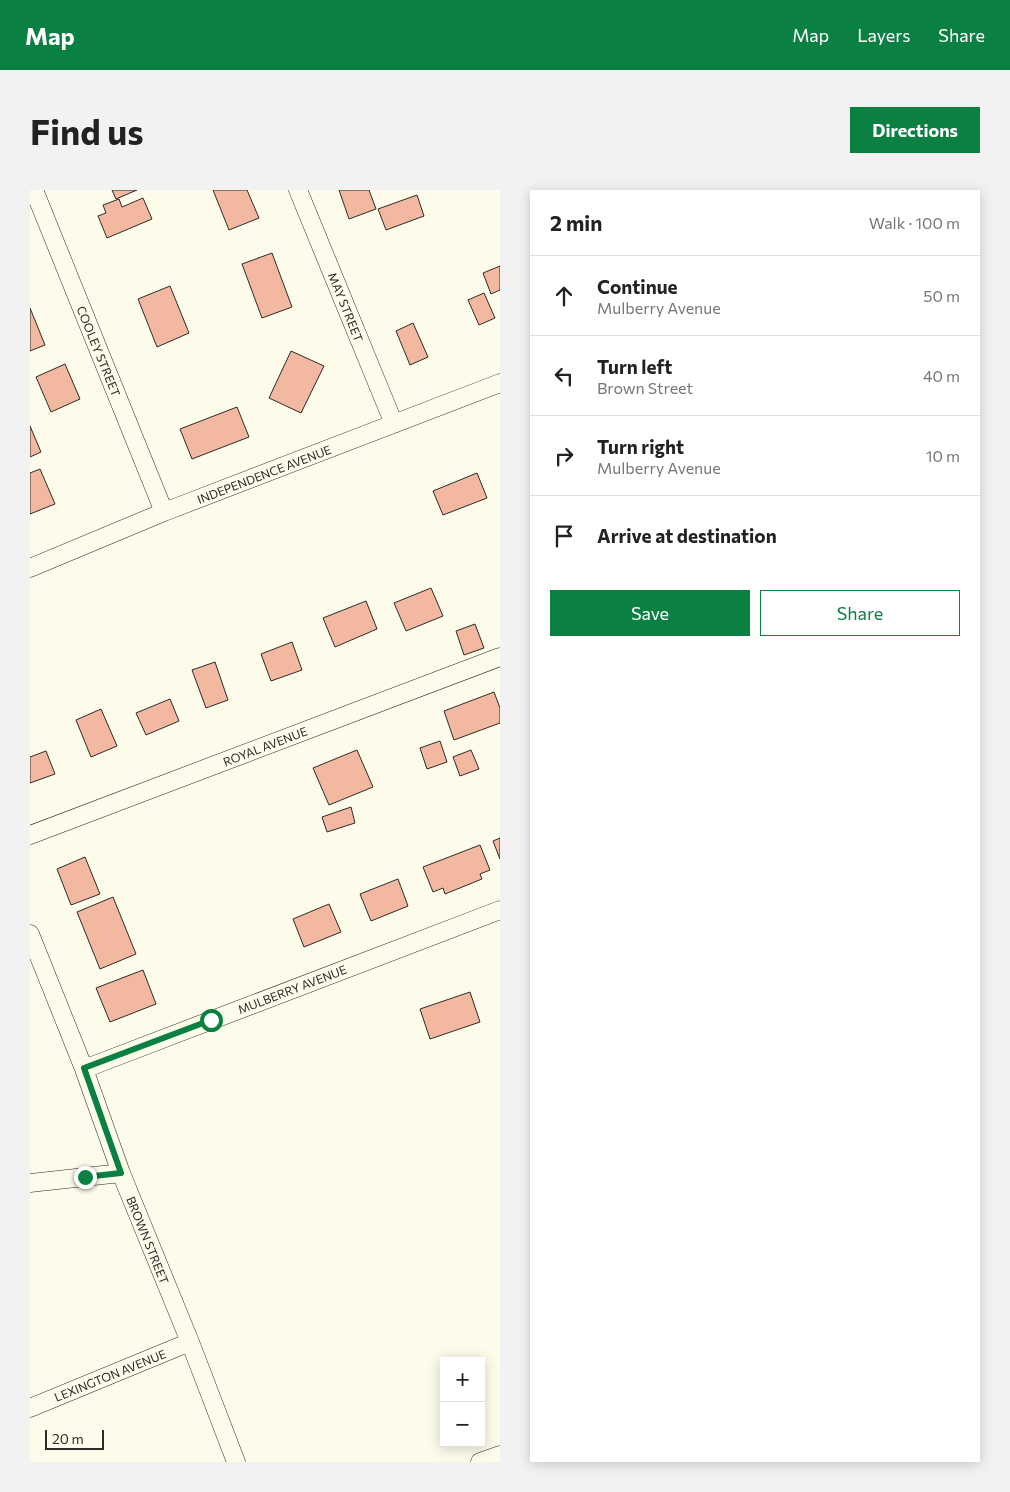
<!DOCTYPE html>
<meta charset="utf-8">
<style>
:root{--surface:#fff;--page:#f2f2f2;--text:#222;--muted:#767676;--line:#e0e0e0;--accent:#0b8043}
body{margin:0;font-family:Commissioner,sans-serif;background:var(--page);color:var(--text)}
.controls{position:absolute;right:15px;bottom:15px;display:grid;overflow:hidden;border-radius:0px;box-shadow:0 2px 12px #0003}
.controls button{width:45px;height:45px;display:grid;place-items:center;padding:0;border:0;border-bottom:1px solid var(--line);background:var(--surface);color:var(--text);font:25px sans-serif}
.scale{position:absolute;left:15px;bottom:12px;width:59px;box-sizing:border-box;padding-left:5px;border:2px solid #2b2b2b;border-top:0;font-size:14px;line-height:18px;white-space:nowrap;color:#2b2b2b;-webkit-text-stroke:4px #fdfbea;paint-order:stroke}
.stop{position:absolute;width:15px;height:15px;margin:-11px;border:4px solid #0b8043;border-radius:50%;background:#fff}
.stop.end{background:#0b8043;border-color:#fff;box-shadow:0 1px 5px #0008}
.list{margin:0;padding:0;list-style:none}
h2{display:flex;justify-content:space-between;align-items:center;height:65px;margin:0;padding:0 20px;font-size:21px}
h2 small{font-size:16px;font-weight:400;color:var(--muted)}
.list li{display:grid;grid-template-columns:32px 1fr auto;gap:15px;align-items:center;box-sizing:border-box;height:80px;padding:0 20px;border-top:1px solid var(--line)}
.list b{display:block;font-size:19px;white-space:nowrap}
.list p{margin:0;font-size:16px;white-space:nowrap;color:var(--muted)}
.list em{font-size:16px;font-style:normal;color:var(--muted)}
.actions{display:flex;gap:10px;padding:15px 20px}
.actions a{flex:1;padding:11px 0;border:1px solid var(--accent);border-radius:0px;text-align:center;font-size:18px;color:var(--accent)}
.actions .main{background:var(--accent);color:#fff}
.icon{flex:none;width:28px;height:28px;fill:none;stroke:currentColor;stroke-width:2;stroke-linecap:round;stroke-linejoin:round}
.map{position:relative;flex:none;width:470px;height:1272px;overflow:hidden;border-radius:0px}
header{display:flex;align-items:center;gap:30px;box-sizing:border-box;height:70px;padding:0 25px;background:var(--accent);color:#fff}
header strong{font-size:24px}
nav{display:flex;gap:28px;margin-inline-start:auto;font-size:18px}
.intro{display:flex;align-items:center;justify-content:space-between;box-sizing:border-box;height:120px;padding:0 30px}
h1{margin:0;font-size:35px}
.button{padding:12px 22px;border-radius:0px;background:var(--accent);color:#fff;font-size:18px;font-weight:700}
main{display:flex;gap:30px;padding:0 30px}
aside{flex:1;background:var(--surface);border-radius:0px;box-shadow:0 2px 12px #0003}
.map>svg:first-child{display:block}
.building{fill:#f2b8a0;stroke:#2b2b2b}
.lines{fill:none;stroke-linecap:round;stroke-linejoin:round}
.minor-casing{stroke:#2b2b2b;stroke-width:19}
.minor{stroke:#fdfbea;stroke-width:18}
.route{stroke:#0b8043;stroke-width:6}
.labels{text-anchor:middle;dominant-baseline:central;stroke-width:4;stroke-linejoin:round;paint-order:stroke}
.street-label{font-size:12px;fill:#2b2b2b;stroke:#fdfbea}
</style>
<header>
<strong>Map</strong>
<nav><a>Map</a><a>Layers</a><a>Share</a></nav>
</header>
<div class="intro"><h1>Find us</h1><a class="button">Directions</a></div>
<main>
<div class="map">
<svg width="470" height="1272" viewBox="0 0 470 1272">
<rect width="100%" height="100%" fill="#fdfbea"/>
<path class="building" d="M82 0H107L86 9Z
M183 0H217L229 28 199 40Z
M309 0H339L346 19 319 29Z
M387 5 394 26 356 40 348 19Z
M113 8 122 29 77 48 68 26 76 23 73 15 89 9 92 17Z
M242 63 262 117 232 128 212 74Z
M470 76V100L461 104 453 83Z
M140 96 159 143 127 157 108 109Z
M454 103 465 128 449 135 438 110Z
M0 118 15 155 0 161Z
M383 133 398 167 380 175 366 141Z
M261 161 294 176 271 223 239 208Z
M35 174 50 209 21 222 6 187Z
M207 217 219 247 162 269 150 239Z
M0 236 11 262 0 267Z
M10 279 25 314 0 324V283Z
M447 283 457 308 413 325 403 301Z
M401 398 413 426 376 441 364 413Z
M336 411 347 439 305 457 293 428Z
M445 434 454 458 434 465 426 441Z
M262 452 272 480 241 491 231 464Z
M185 472 198 510 176 518 162 480Z
M464 502 470 518V533L424 550 414 521Z
M140 509 149 531 116 545 106 523Z
M71 519 87 556 61 567 46 530Z
M410 551 417 572 397 579 390 558Z
M327 560 343 597 299 615 283 578Z
M441 560 449 579 430 586 423 567Z
M16 561 25 584 0 593V567Z
M321 617 325 633 297 642 292 627Z
M470 648V669L463 651Z
M450 655 460 680 450 684 452 689 415 704 413 698 403 702 393 677Z
M55 667 70 704 41 715 27 679Z
M368 689 378 716 341 731 330 704Z
M83 707 106 764 70 779 47 722Z
M299 714 311 742 274 757 263 729Z
M113 780 126 814 80 832 66 798Z
M440 802 450 832 400 849 390 819Z"/>
<g class="lines">
<defs>
<path id="minor" d="M4 0 134 322
M268 0 364 234
M0 378 134 322 470 193
M0 645 470 467
M0 744 54 879 91 983 160 1152 206 1272
M54 879 470 720
M0 993 91 983
M0 1218 160 1152
M450 1272 470 1265"/>
</defs>
<use href="#minor" class="minor-casing"/>
<use href="#minor" class="minor"/>
</g>
<g class="lines">
<path class="route" d="M55 987 91 983 54 878 181 830"/>
</g>
<g class="labels">
<g class="street-label">
<text transform="translate(316 117) rotate(68)">MAY STREET</text>
<text transform="translate(69 161) rotate(68)">COOLEY STREET</text>
<text transform="translate(234 284) rotate(-21)">INDEPENDENCE AVENUE</text>
<text transform="translate(235 556) rotate(-21)">ROYAL AVENUE</text>
<text transform="translate(262 799) rotate(-21)">MULBERRY AVENUE</text>
<text transform="translate(118 1050) rotate(68)">BROWN STREET</text>
<text transform="translate(80 1185) rotate(-22)">LEXINGTON AVENUE</text>
</g>
</g>
</svg>
<div class="controls">
<button>+</button>
<button>−</button>
</div>
<div class="scale">20 m</div>
<div class="stop" style="left:181px;top:830px"></div>
<div class="stop end" style="left:55px;top:987px"></div>
</div>
<aside>
<h2>2 min<small>Walk · 100 m</small></h2>
<ul class="list">
<li><svg class="icon" aria-label="ahead" viewBox="0 0 24 24"><path d="M12 20V5M6 11l6-6 6 6"/></svg><div><b>Continue</b><p>Mulberry Avenue</p></div><em>50 m</em></li>
<li><svg class="icon" aria-label="left" viewBox="0 0 24 24"><path d="M17 20v-9H6M10 6l-5 5 5 5"/></svg><div><b>Turn left</b><p>Brown Street</p></div><em>40 m</em></li>
<li><svg class="icon" aria-label="right" viewBox="0 0 24 24"><path d="M7 20v-9h11M14 6l5 5-5 5"/></svg><div><b>Turn right</b><p>Mulberry Avenue</p></div><em>10 m</em></li>
<li><svg class="icon" aria-label="arrive" viewBox="0 0 24 24"><path d="M6 21V4h12l-3 4 3 4H6"/></svg><div><b>Arrive at destination</b></div></li>
</ul>
<div class="actions"><a class="main">Save</a><a>Share</a></div>
</aside>
</main>
